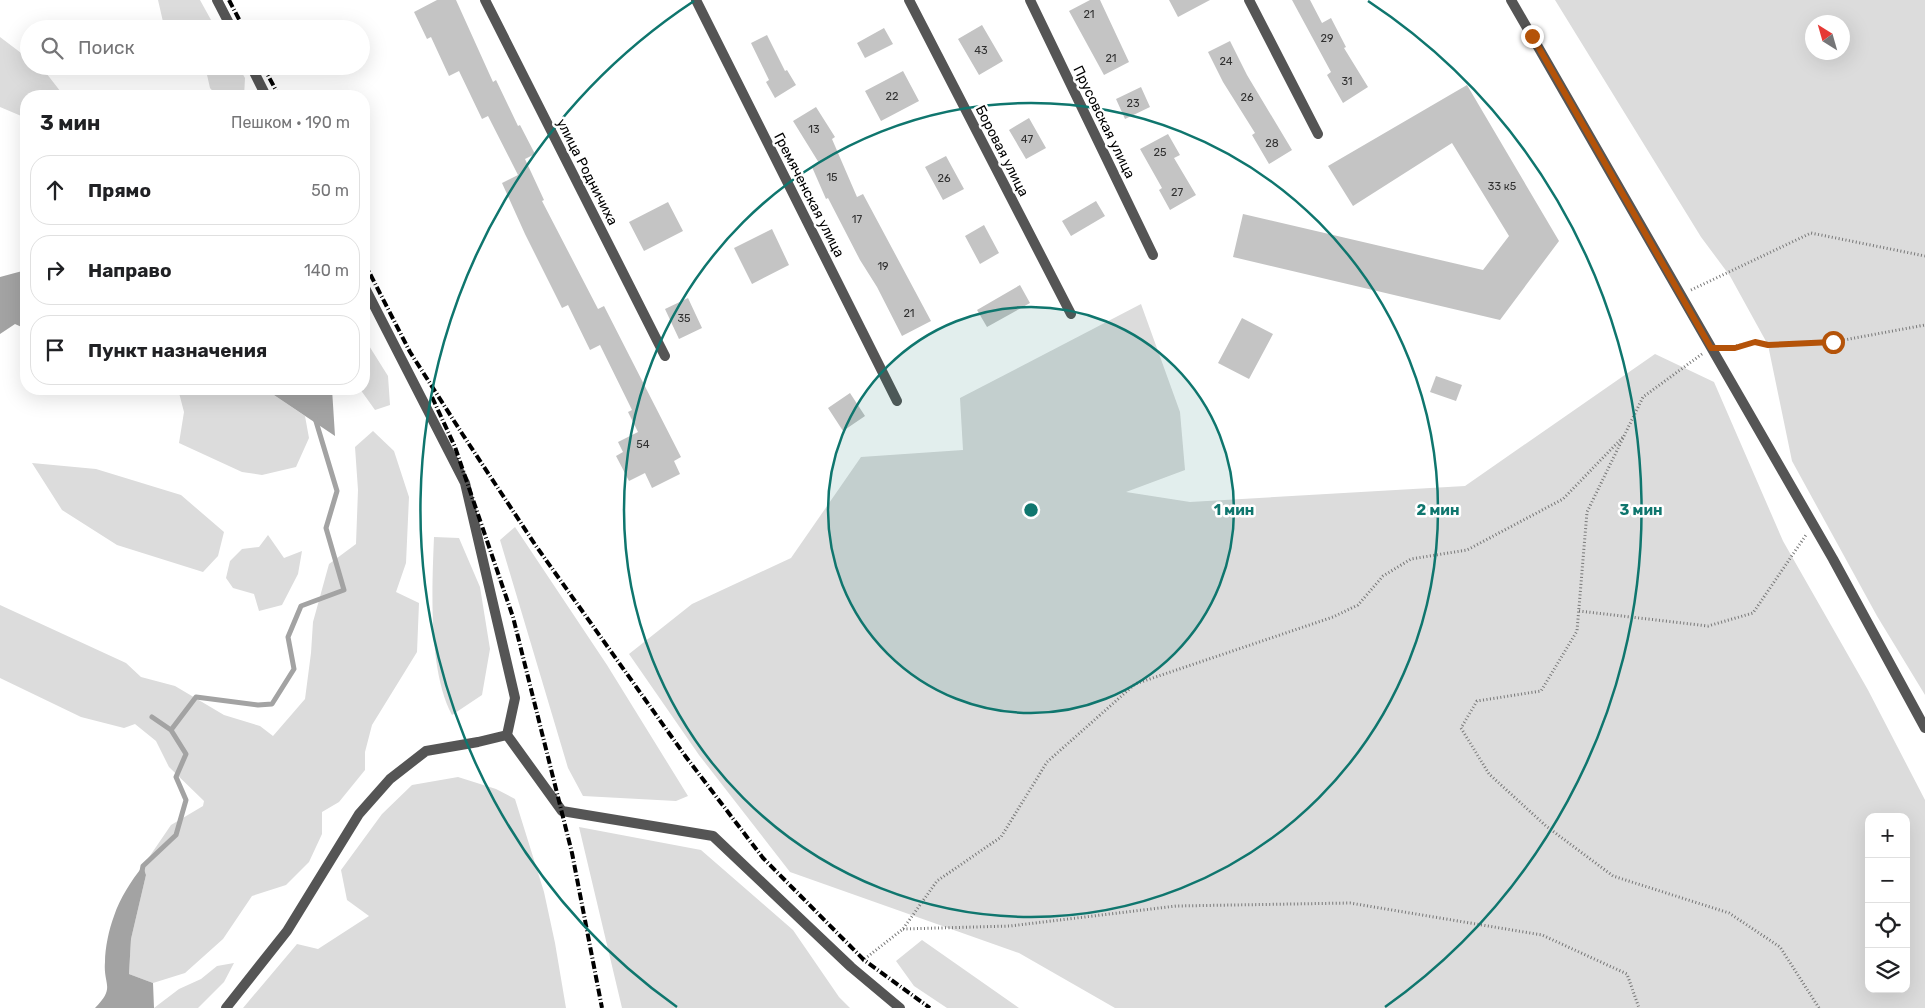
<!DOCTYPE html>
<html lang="ru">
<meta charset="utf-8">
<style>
:root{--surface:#fff;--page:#f6f6f6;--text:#202124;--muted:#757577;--line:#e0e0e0}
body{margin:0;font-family:Rubik,sans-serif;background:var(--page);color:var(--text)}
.controls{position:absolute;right:15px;bottom:15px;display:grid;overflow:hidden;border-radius:10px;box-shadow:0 5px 20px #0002}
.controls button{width:45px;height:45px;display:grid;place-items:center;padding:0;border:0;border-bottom:1px solid var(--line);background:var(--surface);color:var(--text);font:25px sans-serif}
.compass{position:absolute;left:1805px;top:15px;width:45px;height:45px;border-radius:50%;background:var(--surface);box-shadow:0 5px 20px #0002;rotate:323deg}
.stop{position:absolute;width:15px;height:15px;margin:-11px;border:4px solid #b45309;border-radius:50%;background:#fff}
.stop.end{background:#b45309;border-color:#fff;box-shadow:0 1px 5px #0008}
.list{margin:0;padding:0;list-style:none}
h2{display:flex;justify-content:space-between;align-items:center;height:65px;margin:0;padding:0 20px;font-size:21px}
h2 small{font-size:16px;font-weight:400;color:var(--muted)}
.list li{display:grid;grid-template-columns:32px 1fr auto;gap:15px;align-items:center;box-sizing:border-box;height:70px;margin:0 10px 10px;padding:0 10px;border:1px solid var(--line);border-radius:20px}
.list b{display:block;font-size:19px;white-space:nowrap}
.list em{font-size:16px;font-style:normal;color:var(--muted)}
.icon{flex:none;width:28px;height:28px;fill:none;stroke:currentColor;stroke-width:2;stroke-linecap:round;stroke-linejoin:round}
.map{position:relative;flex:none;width:1925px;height:1008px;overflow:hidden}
.search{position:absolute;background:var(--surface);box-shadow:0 5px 20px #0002;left:20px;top:20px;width:350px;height:55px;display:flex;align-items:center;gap:12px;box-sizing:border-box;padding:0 18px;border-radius:28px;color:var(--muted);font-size:19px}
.panel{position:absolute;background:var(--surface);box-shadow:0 5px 20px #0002;left:20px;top:90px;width:350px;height:305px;border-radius:20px}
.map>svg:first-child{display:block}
.green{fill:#dcdcdc;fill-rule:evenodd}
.water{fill:#a3a3a3}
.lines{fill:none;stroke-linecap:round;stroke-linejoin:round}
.stream{stroke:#a3a3a3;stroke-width:5}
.building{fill:#c4c4c4}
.path{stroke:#777;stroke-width:3;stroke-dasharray:1 2.5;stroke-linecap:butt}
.street{stroke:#555;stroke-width:10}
.rail{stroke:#000;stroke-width:4;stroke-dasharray:8 2.5 1 2.5;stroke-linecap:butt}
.route{stroke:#b45309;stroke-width:6}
.ring{fill:none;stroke:#0f766e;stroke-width:2.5}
.labels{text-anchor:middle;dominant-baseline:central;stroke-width:5;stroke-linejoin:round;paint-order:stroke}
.number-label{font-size:11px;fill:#313131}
.street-label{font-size:14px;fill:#000;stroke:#fff}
.centre{fill:#0f766e;stroke:#fff;stroke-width:2.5}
.ring-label{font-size:15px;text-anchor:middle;font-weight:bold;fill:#0f766e;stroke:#fff;stroke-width:5;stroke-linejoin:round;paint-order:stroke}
</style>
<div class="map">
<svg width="1925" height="1008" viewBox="0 0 1925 1008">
<rect width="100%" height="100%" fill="#fff"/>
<path class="green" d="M158 0H200L216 29H168L164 26Z
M1555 0H1925V695L1877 616 1792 461 1768 345 1730 276 1701 237ZM1812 22H1842V52H1812Z
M0 37 29 59V66H39L43 69 64 96H26V118L0 107Z
M205 66H238L245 78 244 96H217L210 88Z
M1141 304 1180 412 1185 470 1126 492 1190 502 1465 486 1655 354 1714 382 1783 541 1868 690 1925 800V1008H1115L1019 953 790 872 699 755 629 654 692 604 791 558 861 457 963 450 960 398ZM1869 817H1906V989H1869Z
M364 332 366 341 388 376 390 405 375 410 360 389H364Z
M178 389H265L305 416 309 438 296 467 262 475 242 472 179 443 184 412Z
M373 431 394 451 409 497 406 563 396 592 419 603 417 652 372 725 365 752V770L339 802 322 812V834L309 862 286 885 252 896 223 939 185 973 153 983 129 974 131 939 146 875 143 866 171 825 203 806 204 801 169 767 156 741 135 724 124 728 81 717 0 678V605L126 663 141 677 175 686 224 715 260 726 273 736 305 699 311 653 313 622 329 564 356 544 358 490 355 447Z
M32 463 96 469 181 495 224 532 218 556 203 572 117 545 62 510Z
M515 527 607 665 688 796 676 801 583 796 568 768 500 540Z
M268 535 284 558 302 551 298 574 282 605 259 611 254 594 233 588 226 578 230 561 242 549 259 547Z
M434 537 459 538 480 587 490 649 482 695 452 715C428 670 432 588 434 537Z
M458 777 496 789 515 799 544 892 555 943 566 1008H243L297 944 318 949 369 916 347 900 341 870 382 814 412 785Z
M579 827 701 850 793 930 839 997 850 1008H622Z
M922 940 1019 1008H947L914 986 896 961Z
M234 963 224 982 198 1008H154L179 989 201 979 217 966Z"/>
<path class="water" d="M26 270V329L15 324 0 334V277Z
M265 389H332L335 436Z
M143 866 146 875 131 939 129 974 153 983 154 1008H95C116 987 103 985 105 962 105 948 109 929 114 916 120 898 131 881 143 866Z"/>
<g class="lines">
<path class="stream" d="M152 717 171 730
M142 871 143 866 176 835 186 800 176 777 186 754 171 730 196 697 258 705 272 704 294 669 288 637 301 606 344 590 326 528 337 491 315 418"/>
</g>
<path class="building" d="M437 0H456L493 82 496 80 518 126 520 125 535 154 525 159 544 200 542 201 598 309 604 306 681 457 674 461 680 474 652 488 645 473 629 481 616 456 623 452 618 442 638 432 628 412 632 410 600 345 590 350 568 305 562 308 525 234 502 183 518 175 488 116 482 119 459 71 449 76 431 37 427 39 414 12Z
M1090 0H1100L1129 62 1104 75 1069 11Z
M1169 0H1210L1178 17Z
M1292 0H1310L1322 23 1331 18 1346 47 1344 48 1368 87 1343 103 1327 75 1331 72Z
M982 25 1003 61 979 75 958 39Z
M884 28 893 44 865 58 857 43Z
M767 35 785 71 787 70 796 85 775 98 766 82 769 80 751 43Z
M1230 41 1247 75 1292 150 1269 164 1252 135 1255 133 1223 82 1208 52Z
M903 71 919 101 881 121 865 91Z
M1467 85 1559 241 1500 320 1233 257 1243 214 1483 270 1509 236 1452 143 1353 206 1328 166Z
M1141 87 1150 107 1125 119 1116 99Z
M816 107 835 137 832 139 857 197 863 194 931 321 902 336 877 287 860 260 828 198 826 199 812 167 819 163 793 121Z
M1029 118 1046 148 1026 159 1009 130Z
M1168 134 1180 155 1174 158 1196 195 1170 210 1159 190 1162 188 1140 149Z
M946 156 964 189 943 200 925 167Z
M1096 201 1105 216 1071 236 1062 221Z
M668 202 683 231 644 251 629 222Z
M984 225 999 253 980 264 965 236Z
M772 229 789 265 752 284 734 248Z
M1020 285 1030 303 987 327 977 310Z
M688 298 702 328 679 339 665 309Z
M1242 318 1273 334 1249 379 1218 363Z
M1436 376 1462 385 1456 401 1430 392Z
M850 393 865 416 843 431 828 408Z"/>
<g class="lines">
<path class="path" d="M1691 290 1811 233 1925 256
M1726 348 1755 342 1768 345 1833 342 1925 325
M1702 354 1643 397 1587 512 1577 631 1541 691 1477 701 1461 728 1489 774 1546 826 1613 876 1729 913 1780 947 1819 1008
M1579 611 1708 626 1753 613 1806 535
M903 929 1010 926 1176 906 1350 903 1542 935 1627 974 1639 1008
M862 961 903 929 937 881 1001 837 1047 762 1135 684 1333 617 1358 605 1383 576 1411 559 1467 550 1563 499 1623 437"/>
<path class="street" d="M217 0 232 29
M485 0 665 356
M696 0 897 401
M909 0 1071 314
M1030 0 1153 255
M1249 0 1318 134
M1511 0 1833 559 1925 728
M251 66 266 96
M364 286 465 483 515 698 507 735 562 811 713 836 851 967 900 1008
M226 1008 287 931 359 814 390 779 426 751 478 742 507 735"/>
<path class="rail" d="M229 0 244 29
M263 66 279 96
M364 262 410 352 463 435 536 546 686 757 763 858 864 960 930 1008
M432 397 455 447 513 617 572 853 602 1008"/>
</g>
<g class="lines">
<path class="route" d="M1532 36 1711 348H1735L1755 342 1768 345 1833 342"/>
</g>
<circle cx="1031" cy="510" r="203" fill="#0f766e" fill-opacity=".12"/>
<g class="ring">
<circle cx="1031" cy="510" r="203"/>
<circle cx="1031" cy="510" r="407"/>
<path d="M677 1007A610 610 0 0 1 694 1M1368 1A610 610 0 0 1 1385 1007"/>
</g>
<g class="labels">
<g class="number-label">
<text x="1089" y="14">21</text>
<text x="1327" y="38">29</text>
<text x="981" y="50">43</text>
<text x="1111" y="58">21</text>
<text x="1226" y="61">24</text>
<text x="1347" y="81">31</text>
<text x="892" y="96">22</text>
<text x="1247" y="97">26</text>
<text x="1133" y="103">23</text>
<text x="814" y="129">13</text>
<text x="1027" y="139">47</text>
<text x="1272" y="143">28</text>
<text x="1160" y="152">25</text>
<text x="832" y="177">15</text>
<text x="944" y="178">26</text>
<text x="1502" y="186">33 к5</text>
<text x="1177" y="192">27</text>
<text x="857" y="219">17</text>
<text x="883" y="266">19</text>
<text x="909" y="313">21</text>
<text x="684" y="318">35</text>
<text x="643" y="444">54</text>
</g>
<g class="street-label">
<text transform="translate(1104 122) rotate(64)">Прусовская улица</text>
<text transform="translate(1002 151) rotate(63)">Боровая улица</text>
<text transform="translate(587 172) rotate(63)">улица Родничиха</text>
<text transform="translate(809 195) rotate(63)">Гремяченская улица</text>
</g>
</g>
<circle cx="1031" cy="510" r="8" class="centre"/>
<g class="ring-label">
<text x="1234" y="515">1 мин</text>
<text x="1438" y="515">2 мин</text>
<text x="1641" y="515">3 мин</text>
</g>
</svg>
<div class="controls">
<button>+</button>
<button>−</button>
<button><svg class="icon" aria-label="locate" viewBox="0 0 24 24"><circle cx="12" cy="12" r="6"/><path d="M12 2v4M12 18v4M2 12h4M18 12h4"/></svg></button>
<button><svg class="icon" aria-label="layers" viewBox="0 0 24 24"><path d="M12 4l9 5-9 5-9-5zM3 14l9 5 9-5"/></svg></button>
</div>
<svg class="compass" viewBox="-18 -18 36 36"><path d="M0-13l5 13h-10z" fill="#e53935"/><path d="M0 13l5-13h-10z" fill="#757577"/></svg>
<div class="stop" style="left:1833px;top:342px"></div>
<div class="stop end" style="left:1532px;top:36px"></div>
<div class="search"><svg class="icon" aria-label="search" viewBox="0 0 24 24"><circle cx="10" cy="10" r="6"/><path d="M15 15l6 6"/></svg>Поиск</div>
<section class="panel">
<h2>3 мин<small>Пешком · 190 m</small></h2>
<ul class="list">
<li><svg class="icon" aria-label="ahead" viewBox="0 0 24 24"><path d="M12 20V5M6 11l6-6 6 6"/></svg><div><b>Прямо</b></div><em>50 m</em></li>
<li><svg class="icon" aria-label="right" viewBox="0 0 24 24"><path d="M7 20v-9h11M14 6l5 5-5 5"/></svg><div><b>Направо</b></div><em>140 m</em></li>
<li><svg class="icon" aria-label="arrive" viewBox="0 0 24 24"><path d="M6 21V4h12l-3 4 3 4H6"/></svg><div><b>Пункт назначения</b></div></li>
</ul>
</section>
</div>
